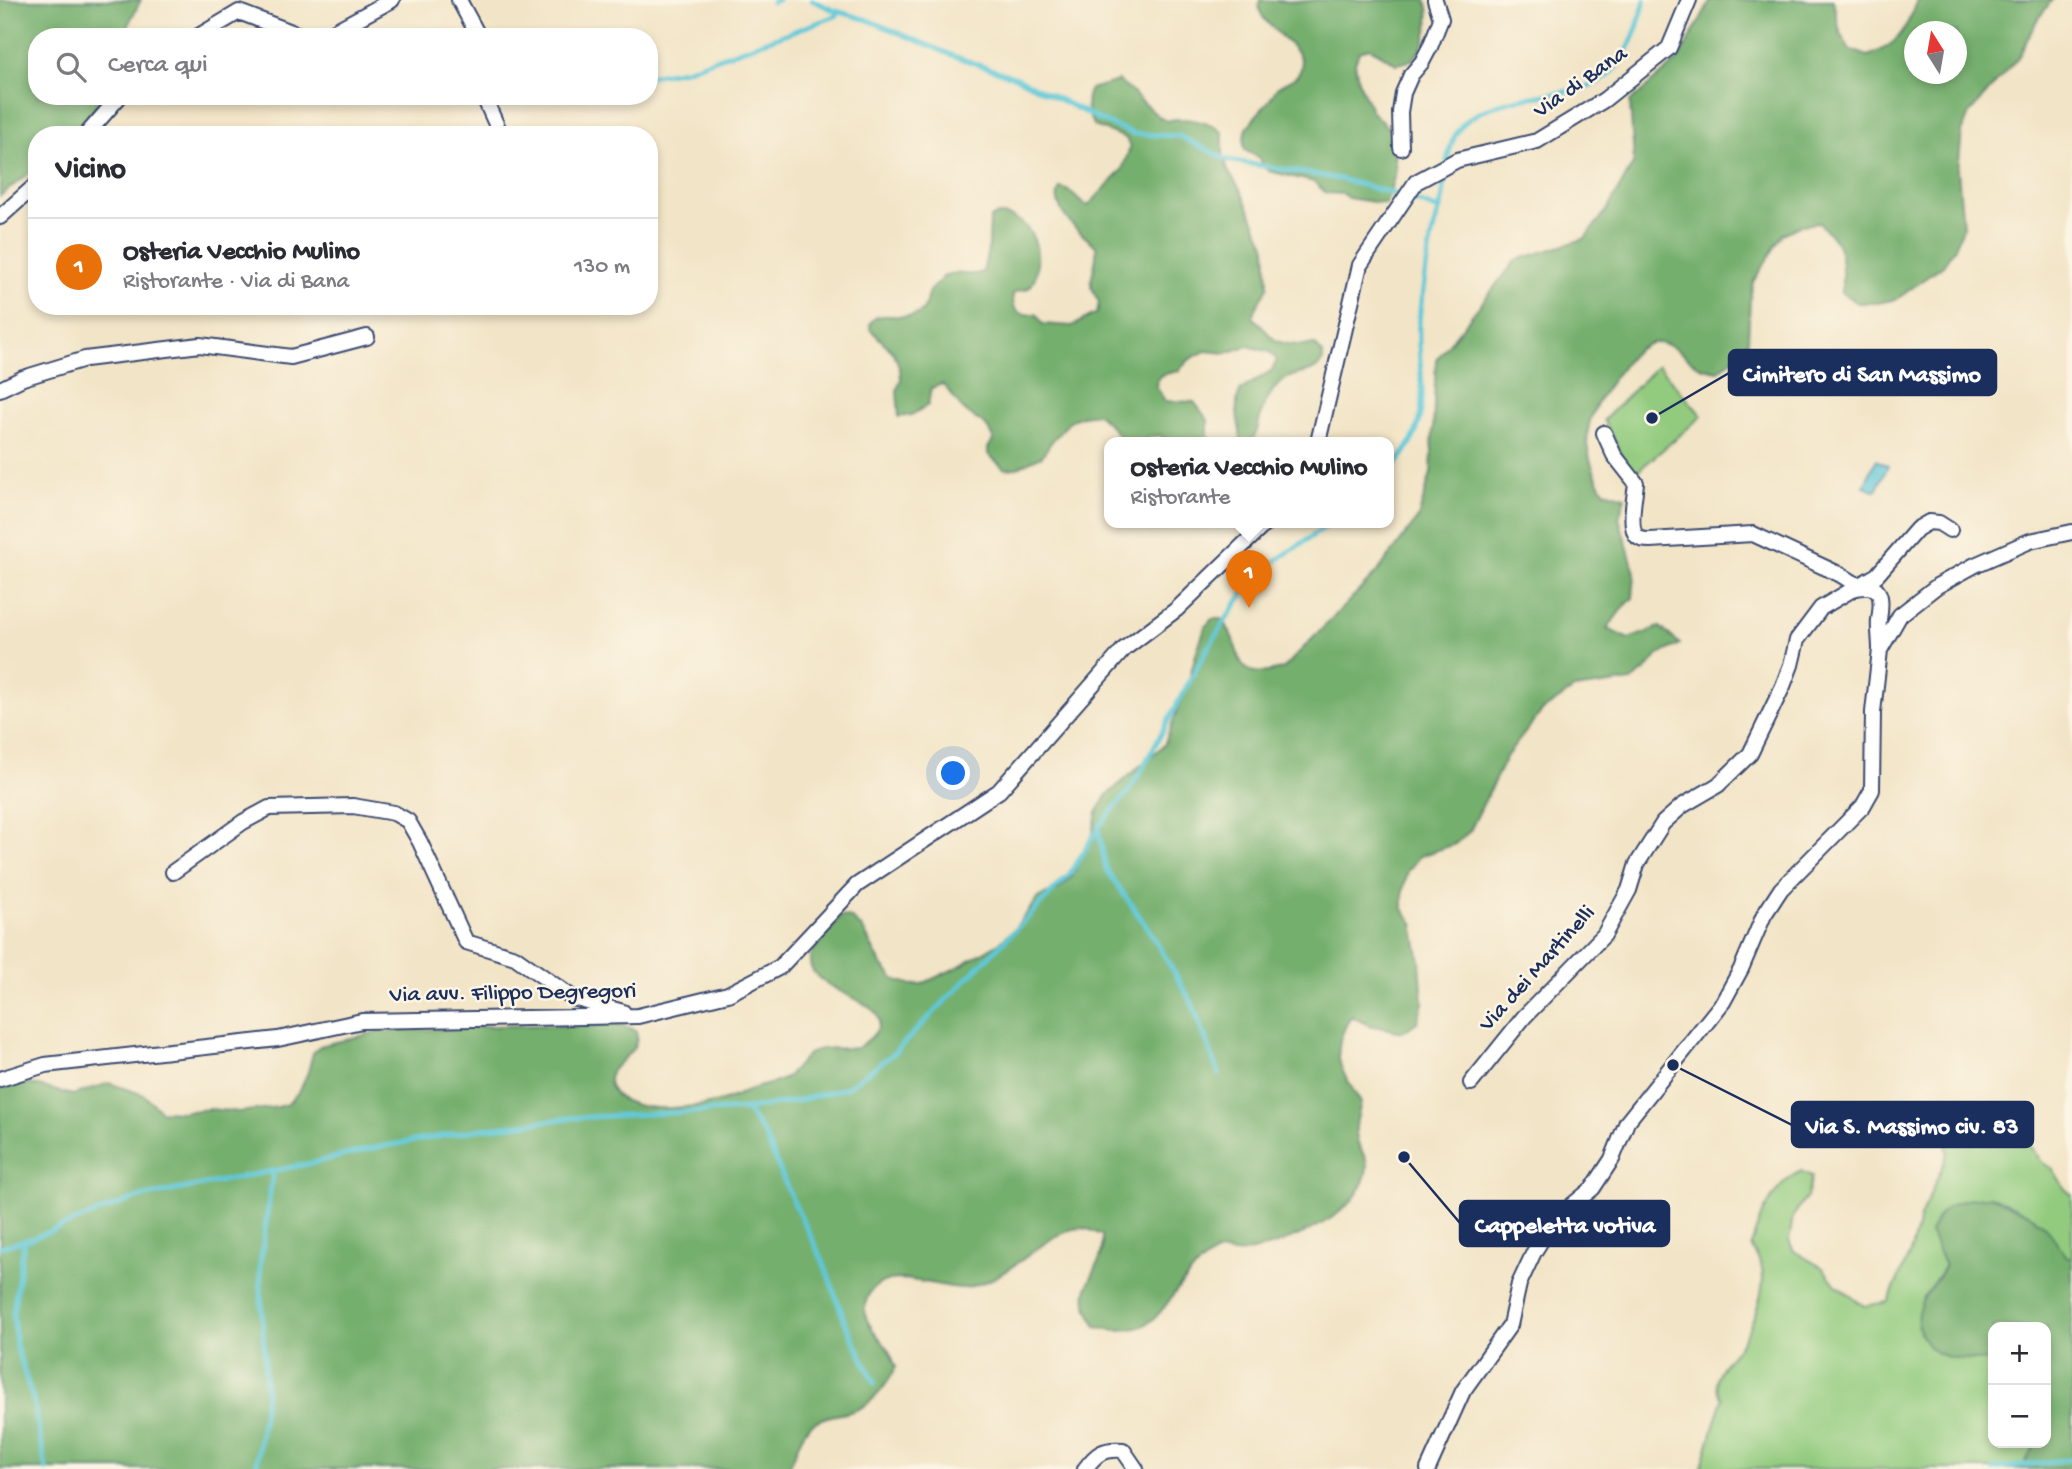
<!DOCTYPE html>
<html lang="it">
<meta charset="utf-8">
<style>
:root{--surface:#fff;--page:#f7f7f7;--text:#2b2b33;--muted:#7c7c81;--line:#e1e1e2;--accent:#111827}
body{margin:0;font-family:"Gochi Hand",sans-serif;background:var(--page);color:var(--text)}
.controls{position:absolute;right:21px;bottom:21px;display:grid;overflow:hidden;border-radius:14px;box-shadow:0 4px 10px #0003}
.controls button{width:63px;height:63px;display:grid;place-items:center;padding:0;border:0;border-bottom:2px solid var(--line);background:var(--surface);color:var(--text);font:35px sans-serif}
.compass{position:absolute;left:1904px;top:21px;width:63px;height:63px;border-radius:50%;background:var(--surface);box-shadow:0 4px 10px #0003;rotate:349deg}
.you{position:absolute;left:954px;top:774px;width:24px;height:24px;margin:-18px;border:5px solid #fff;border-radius:50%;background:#1a73e8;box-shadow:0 0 0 10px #1a73e833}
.badge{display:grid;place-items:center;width:46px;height:46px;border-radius:50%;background:var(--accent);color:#fff;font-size:23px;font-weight:700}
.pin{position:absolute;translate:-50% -58px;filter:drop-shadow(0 2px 4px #0008)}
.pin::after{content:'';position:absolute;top:37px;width:24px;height:21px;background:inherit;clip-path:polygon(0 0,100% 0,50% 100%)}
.popup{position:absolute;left:1104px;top:437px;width:290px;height:91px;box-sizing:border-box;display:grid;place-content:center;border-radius:14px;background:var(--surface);filter:drop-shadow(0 2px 5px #0005);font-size:23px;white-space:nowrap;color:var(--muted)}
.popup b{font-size:26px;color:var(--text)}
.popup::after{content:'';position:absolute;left:50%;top:100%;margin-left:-14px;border:14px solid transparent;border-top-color:var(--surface)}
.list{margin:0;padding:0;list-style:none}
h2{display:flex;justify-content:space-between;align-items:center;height:91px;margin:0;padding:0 28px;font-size:30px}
h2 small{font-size:23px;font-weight:400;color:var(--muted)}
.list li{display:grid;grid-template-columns:46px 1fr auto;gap:21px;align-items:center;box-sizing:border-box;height:98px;padding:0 28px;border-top:2px solid var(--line)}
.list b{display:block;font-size:26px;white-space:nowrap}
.list p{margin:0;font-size:23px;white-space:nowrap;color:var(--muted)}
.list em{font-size:23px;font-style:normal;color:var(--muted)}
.icon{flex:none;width:38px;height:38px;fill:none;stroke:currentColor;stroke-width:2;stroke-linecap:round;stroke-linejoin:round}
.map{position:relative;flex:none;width:2072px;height:1469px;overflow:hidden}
.search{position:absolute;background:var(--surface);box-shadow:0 4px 10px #0003;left:28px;top:28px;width:630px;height:77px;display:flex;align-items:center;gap:18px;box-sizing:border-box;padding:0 24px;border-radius:28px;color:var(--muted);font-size:26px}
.panel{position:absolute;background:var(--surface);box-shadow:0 4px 10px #0003;left:28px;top:126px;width:630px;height:189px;border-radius:28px}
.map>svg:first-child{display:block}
.green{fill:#92cb7e;stroke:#567d6e;stroke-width:2}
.forest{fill:#75af6d;stroke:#486f66;stroke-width:2;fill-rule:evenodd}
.water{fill:#5ec8d8;stroke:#3c7c9b;stroke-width:2}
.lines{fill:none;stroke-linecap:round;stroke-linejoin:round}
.stream{stroke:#5ec8d8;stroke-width:5}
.minor-casing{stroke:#3b4a6e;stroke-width:18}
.minor{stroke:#fff;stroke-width:14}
.labels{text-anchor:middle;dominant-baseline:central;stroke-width:5;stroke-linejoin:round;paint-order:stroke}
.street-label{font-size:23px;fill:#1b2f5e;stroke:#fcf5e5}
.leader{fill:none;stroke:#1b2f5e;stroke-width:2.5}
.callout-dot{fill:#1b2f5e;stroke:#fcf5e5;stroke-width:2.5}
.callout{fill:#1b2f5e;stroke:#1b2f5e;stroke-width:2.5}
.callout-label{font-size:24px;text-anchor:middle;font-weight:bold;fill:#fff}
</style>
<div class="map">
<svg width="2072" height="1469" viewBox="0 0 2072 1469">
<rect width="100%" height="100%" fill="#fcf5e5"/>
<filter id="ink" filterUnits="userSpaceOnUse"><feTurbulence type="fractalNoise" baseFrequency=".0143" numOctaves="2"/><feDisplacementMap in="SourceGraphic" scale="14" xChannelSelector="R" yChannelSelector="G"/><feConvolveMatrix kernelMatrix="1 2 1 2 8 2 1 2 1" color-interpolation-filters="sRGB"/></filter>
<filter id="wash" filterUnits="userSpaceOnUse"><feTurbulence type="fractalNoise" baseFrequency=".00686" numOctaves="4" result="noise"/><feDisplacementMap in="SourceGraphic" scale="28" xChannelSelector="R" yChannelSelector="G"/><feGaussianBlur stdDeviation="1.57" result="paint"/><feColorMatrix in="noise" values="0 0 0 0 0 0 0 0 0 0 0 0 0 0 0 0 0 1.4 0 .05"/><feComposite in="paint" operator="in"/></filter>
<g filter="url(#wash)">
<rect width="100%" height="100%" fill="#f2e4c6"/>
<path class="green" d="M1658 365 1702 416 1639 470 1629 469 1604 420Z
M1954 1125 1986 1137 2020 1140 2029 1145 2043 1163 2053 1169 2065 1189 2072 1195V1258L2067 1257 2045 1226 2028 1214 1991 1196 1930 1231 1945 1265 1923 1299 1993 1362V1443H2036L2022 1469H1701L1722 1399C1705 1371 1733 1360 1744 1338 1754 1320 1768 1286 1761 1265 1759 1259 1754 1252 1751 1246 1759 1217 1773 1185 1801 1171L1812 1176 1807 1197 1793 1216 1789 1241 1794 1251 1823 1268 1836 1285 1864 1306 1888 1302 1911 1250 1920 1217 1944 1163 1947 1153 1944 1131Z"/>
<path class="forest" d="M0 0H141L130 21 126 37H37V96H105L72 135H37V167L0 196Z
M1260 0C1278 0 1298 4 1315 0H1426C1432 17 1427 46 1413 59 1409 62 1402 63 1397 64 1387 59 1380 52 1369 48L1359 52 1355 63 1358 80 1372 112 1391 131 1396 171 1386 204 1348 198 1343 194 1326 193 1314 182 1269 171 1265 168 1259 158 1245 150C1237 124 1268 110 1276 89 1283 82 1293 82 1299 73 1315 47 1251 27 1260 0Z
M1711 0H1833L1840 32 1849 49 1868 56C1899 45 1906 29 1918 0H2052L2036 22 2019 56 1969 114 1962 132 1958 170 1963 228 1954 249 1943 265 1897 299 1878 303H1858L1842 293C1842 260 1846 246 1819 223L1801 225 1783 234 1753 282 1750 300 1748 341 1735 357 1719 371C1712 370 1705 369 1699 366 1684 357 1671 340 1652 343 1637 346 1628 359 1620 370 1586 412 1575 442 1604 491L1625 497 1619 518 1635 573 1633 598 1621 610 1607 629 1629 639 1660 627 1680 644 1658 655 1646 670 1631 681 1574 689 1542 711 1506 757 1470 831 1455 844 1420 856 1408 871 1403 890V909L1413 923 1420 962 1423 1003 1417 1022 1403 1032 1368 1025 1351 1016C1328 1054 1340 1069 1361 1103 1358 1116 1354 1126 1357 1140 1358 1147 1363 1152 1366 1159 1369 1170 1363 1184 1357 1194 1338 1223 1274 1249 1240 1253 1233 1254 1225 1251 1219 1252 1211 1255 1203 1262 1197 1267 1159 1303 1161 1341 1097 1327 1076 1293 1088 1289 1100 1258 1103 1251 1102 1242 1102 1235 1096 1233 1088 1228 1082 1228 1051 1228 1014 1274 979 1284 974 1285 968 1288 964 1288 937 1289 885 1263 868 1296 857 1318 876 1332 887 1348 891 1353 893 1361 896 1367 887 1385 875 1402 856 1410 840 1416 817 1415 806 1430 797 1441 796 1458 787 1469H0V1089L27 1083 73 1095 109 1083 144 1095 161 1111 182 1112 210 1109 239 1112 278 1107 288 1104 300 1090 308 1072 313 1053 320 1046 377 1032C444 1029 511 1023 578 1026 598 1027 617 1019 636 1031 643 1059 599 1063 611 1088 626 1118 702 1108 728 1099 736 1096 744 1092 752 1089 762 1085 774 1084 783 1079 794 1073 800 1060 810 1053 823 1045 843 1050 857 1048 931 1000 796 997 811 955 813 950 818 946 821 942 829 933 832 924 842 916L851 918 863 929 881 964 894 979 912 985 922 984 956 968 999 943 1014 929 1039 897 1058 890 1072 877 1084 850 1091 842 1097 813 1106 796 1164 745 1189 680 1196 653 1206 626 1212 619H1222C1246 648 1227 686 1284 668L1378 571 1418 518 1431 473 1436 360 1516 260 1584 239 1607 210 1634 162 1630 102 1678 60ZM1914 32H1956V74H1914Z
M1118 81C1136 93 1147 110 1166 121 1183 116 1210 121 1223 133V154L1228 171 1240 189 1266 247 1268 287 1256 307 1253 318C1262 324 1267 334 1274 339 1284 346 1303 345 1315 345L1323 354V360C1313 378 1295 369 1280 383 1272 390 1265 402 1262 412 1257 423 1260 434 1249 442L1241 440C1240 424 1232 405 1241 390L1272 370 1277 360 1270 352 1248 346 1226 353 1205 351 1190 359 1178 371 1161 375 1157 380 1156 386 1165 401 1194 402 1208 420V442H1169L1159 435 1149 437 1144 442H1123L1113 428 1098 414 1082 416 1071 420 1052 441 1042 456 1016 468 1005 469 988 454V448L994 439C987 419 971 420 961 407 954 399 950 391 942 384L931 388 928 405 911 415 899 417 897 390 901 379 900 369 894 353 870 329C869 308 899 319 911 316 927 312 924 308 928 294 929 289 935 286 939 282 941 279 942 276 946 275 956 270 968 278 983 272L989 245 990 218C1006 209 1028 222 1034 240 1039 251 1038 274 1032 284 1028 292 1019 288 1013 294 1012 312 1019 316 1036 314L1043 324 1072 326 1097 313 1099 302C1082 275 1099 274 1096 246 1083 235 1048 209 1060 188 1073 189 1077 203 1088 206L1122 170 1130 148 1126 138 1094 126C1087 114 1083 101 1090 89Z
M1991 1196 2028 1214 2045 1226 2067 1257 2072 1258V1469H2022L2036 1443H2046V1327H1993V1362C1979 1359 1964 1360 1949 1357 1922 1351 1909 1322 1924 1298 1931 1286 1939 1277 1945 1266L1930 1232C1945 1199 1958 1201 1991 1196Z"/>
<path class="water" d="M1876 460 1888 466 1876 491 1864 486Z"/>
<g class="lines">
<path class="stream" d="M812 0 833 10 868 20 954 56 1017 78 1100 120 1134 134 1179 136 1228 160 1340 179 1398 195
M772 2 778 0
M649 76 685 70 836 16 840 12
M1413 200 1439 210
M1389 471C1444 417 1412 374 1420 310 1424 284 1427 257 1433 231 1436 219 1441 208 1443 195 1446 173 1446 142 1463 124 1473 114 1488 108 1500 104 1517 98 1535 97 1552 94 1568 91 1590 88 1604 79 1628 62 1638 27 1645 0
M1098 829 1106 869 1151 933 1192 1003 1219 1074
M746 1109 765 1136 793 1201 823 1261 845 1322 875 1383
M24 1242 13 1313 16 1346 33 1400 46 1469
M0 1247 27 1240 136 1198 317 1162 374 1148 482 1129 569 1118 748 1109 796 1101 846 1088 893 1054 1069 875 1101 824 1128 792 1141 771 1207 649 1246 589 1277 560 1333 522
M256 1469 266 1393 260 1266 273 1171
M1993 1469 2072 1459"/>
</g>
</g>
<g filter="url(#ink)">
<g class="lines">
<defs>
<path id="minor" d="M459 0 479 37
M197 37 239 12 302 36 331 33 392 0
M487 96V104L501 135
M86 135 120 96
M1401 148 1400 112 1403 93 1411 75 1422 62 1430 47 1441 19 1435 0
M0 217 37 184
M0 389 23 378 85 359 200 345 291 357 367 337
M1604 433 1614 455 1636 483C1635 495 1627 531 1639 538 1642 540 1646 540 1650 540L1753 534 1841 575 1857 585
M1318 442 1360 265 1416 182 1457 160 1537 141 1604 100 1669 48 1689 0
M1857 588C1884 582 1882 601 1879 620 1878 626 1880 640 1880 649
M173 872 243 822 269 808 353 806 394 813 408 821 420 842 466 942 515 957 573 998 623 1012
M0 1079 45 1065 278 1039 362 1021 638 1016 728 994 780 967 857 885 999 791 1124 649 1177 609 1267 522
M1471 1083 1524 1017 1604 935 1629 890 1637 864 1663 823 1682 806 1718 785 1750 754 1783 686 1791 665 1797 640 1821 608 1877 575 1917 529 1929 522 1939 523 1950 530
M1085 1469C1096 1454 1103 1448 1123 1450L1136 1469
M1428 1469 1463 1391 1510 1325 1519 1284 1534 1252 1553 1221 1593 1188 1612 1159 1627 1122 1723 1002 1741 969 1764 915 1781 889 1863 806 1872 790 1873 712 1880 650 1900 615 1937 586 1975 565 2030 541 2072 532"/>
</defs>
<use href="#minor" class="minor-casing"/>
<use href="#minor" class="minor"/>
</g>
</g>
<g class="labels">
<g class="street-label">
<text transform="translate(1581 83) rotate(-35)">Via di Bana</text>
<text transform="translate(1538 969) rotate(-48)">Via dei Martinelli</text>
<text transform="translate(513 994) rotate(-1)">Via avv. Filippo Degregori</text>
</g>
</g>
<path class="leader" d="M1652 418L1729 373M1673 1065L1792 1125M1404 1157L1460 1223"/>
<g class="callout-dot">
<circle cx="1652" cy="418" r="7"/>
<circle cx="1673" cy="1065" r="7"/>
<circle cx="1404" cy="1157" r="7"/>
</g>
<g class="callout">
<rect x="1729" y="350" width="267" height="45" rx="7"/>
<rect x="1792" y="1102" width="241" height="45" rx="7"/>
<rect x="1460" y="1201" width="209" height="45" rx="7"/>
</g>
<g class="callout-label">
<text x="1862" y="381">Cimitero di San Massimo</text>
<text x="1912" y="1133">Via S. Massimo civ. 83</text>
<text x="1565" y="1232">Cappeletta votiva</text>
</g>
</svg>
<div class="controls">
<button>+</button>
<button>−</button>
</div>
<svg class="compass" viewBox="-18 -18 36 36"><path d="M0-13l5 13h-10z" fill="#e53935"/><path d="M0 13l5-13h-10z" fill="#7c7c81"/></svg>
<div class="you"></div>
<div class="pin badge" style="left:1249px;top:608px;background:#e8710a">1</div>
<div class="popup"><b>Osteria Vecchio Mulino</b>Ristorante</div>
<div class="search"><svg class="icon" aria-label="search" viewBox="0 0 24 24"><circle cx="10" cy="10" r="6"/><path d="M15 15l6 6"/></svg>Cerca qui</div>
<section class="panel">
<h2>Vicino<small></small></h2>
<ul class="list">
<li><span class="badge" style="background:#e8710a">1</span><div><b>Osteria Vecchio Mulino</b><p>Ristorante · Via di Bana</p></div><em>130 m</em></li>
</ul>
</section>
</div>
